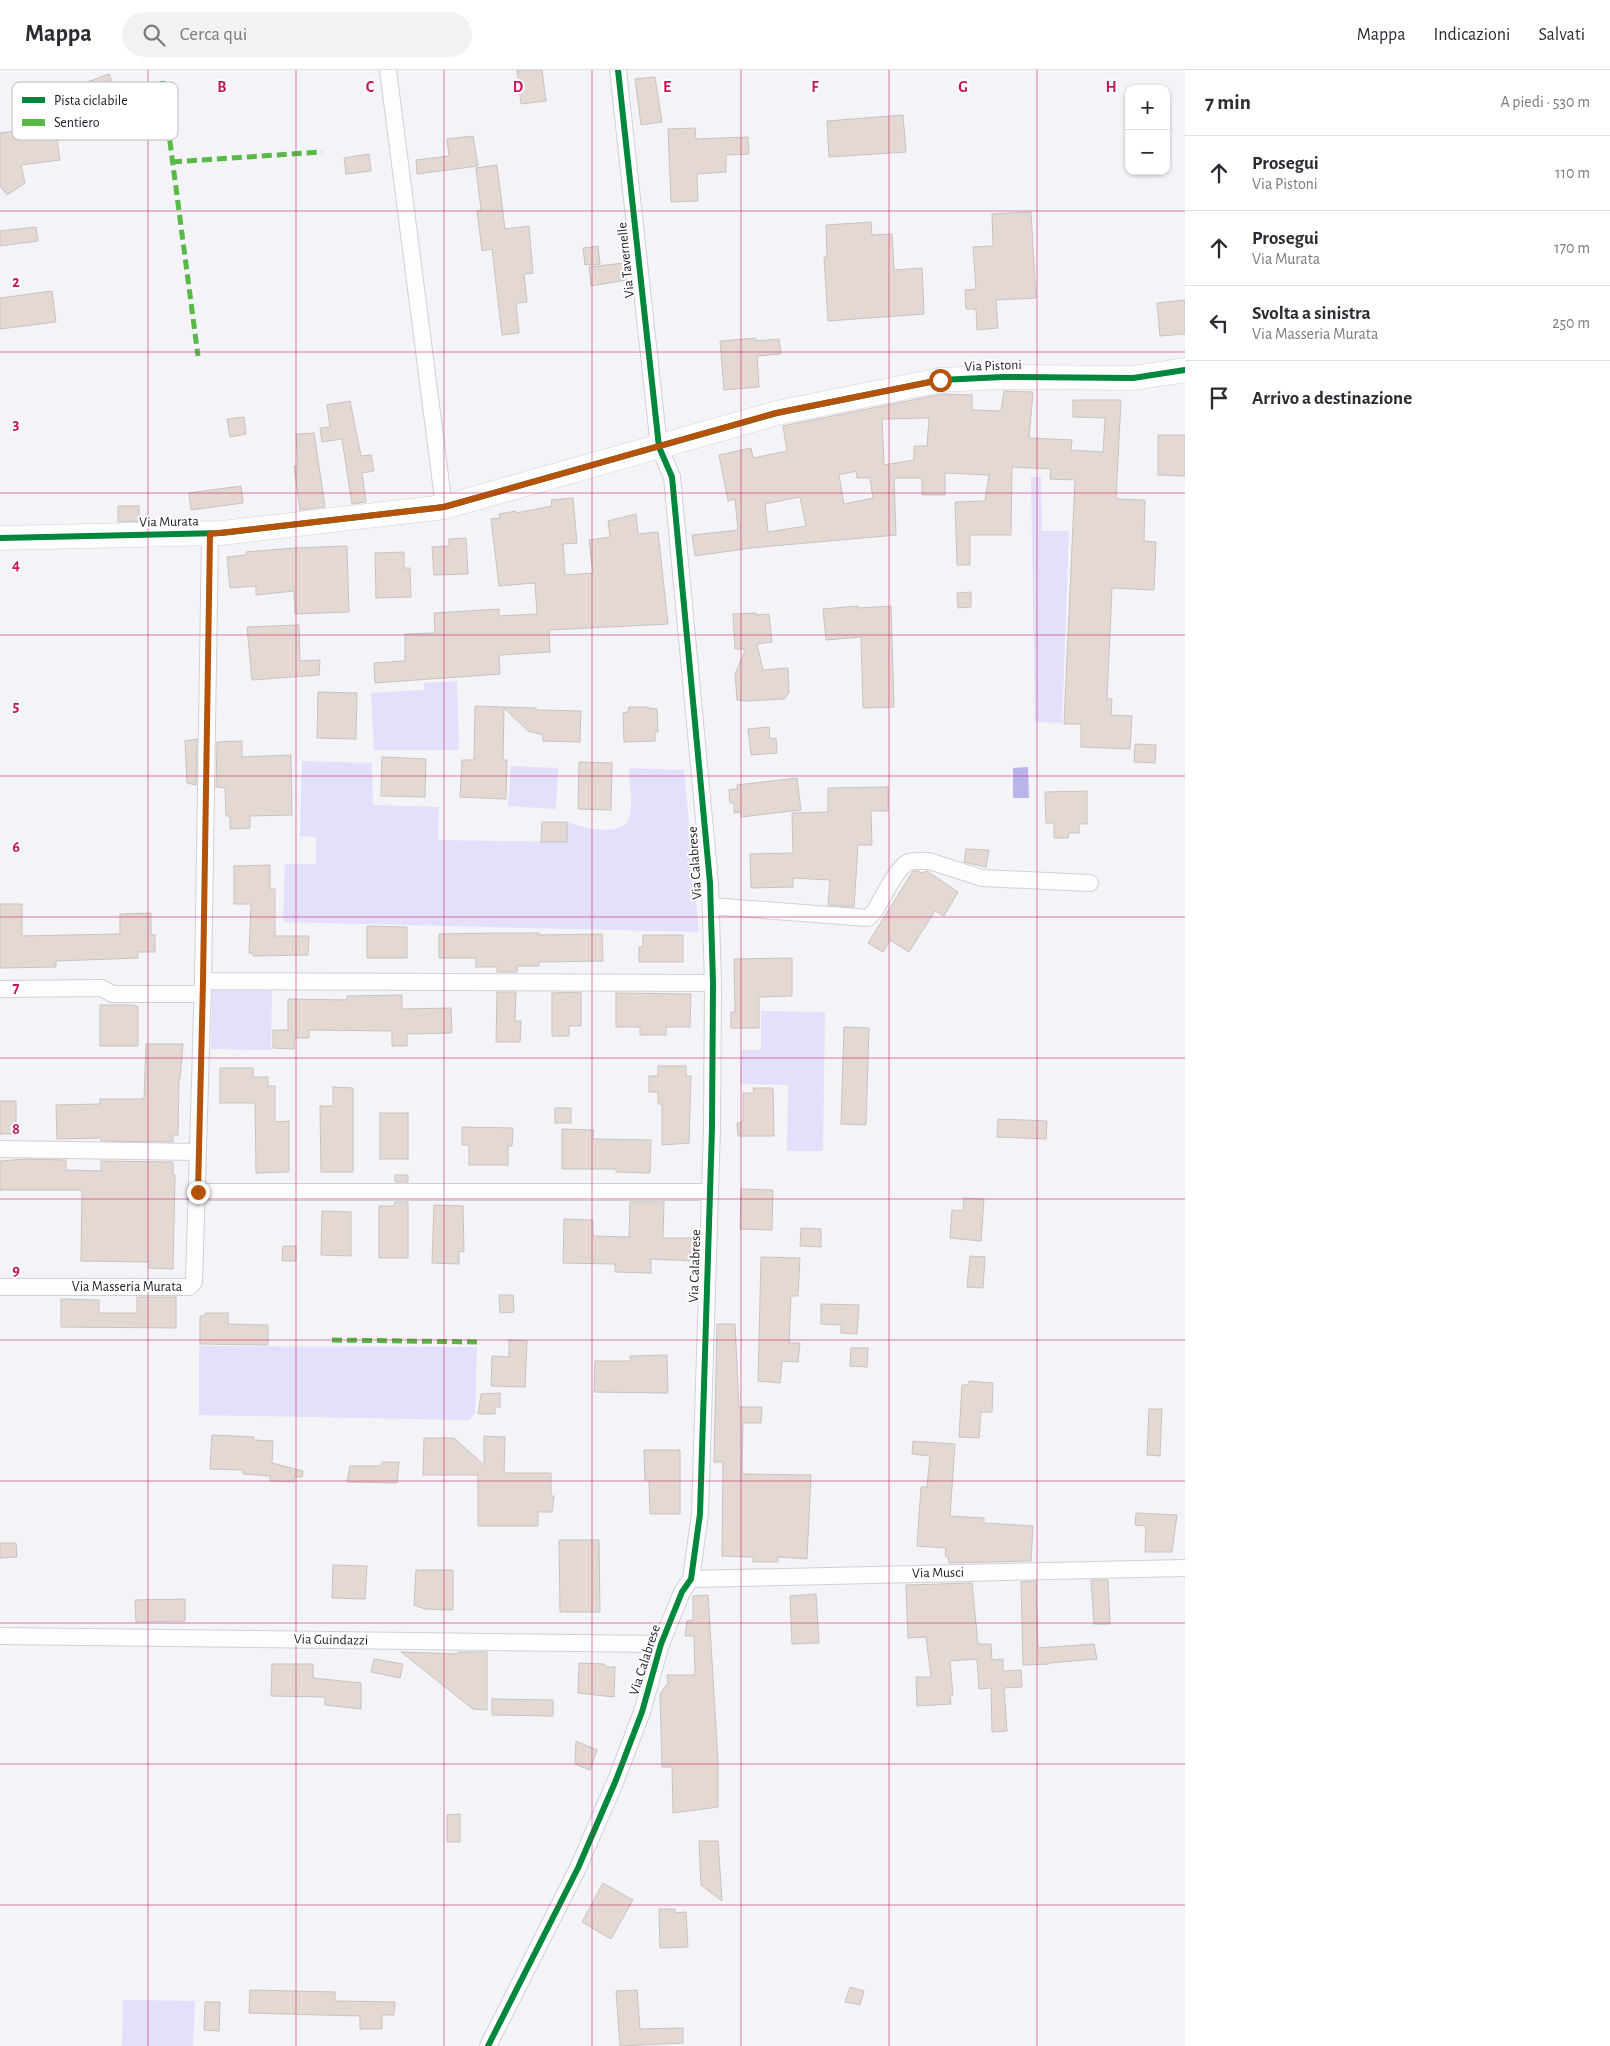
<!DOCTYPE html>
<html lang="it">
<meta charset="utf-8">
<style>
:root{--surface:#fff;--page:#f2f2f3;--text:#2b2b33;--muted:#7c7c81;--line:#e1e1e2}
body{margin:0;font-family:"Alegreya Sans",sans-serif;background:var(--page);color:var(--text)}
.controls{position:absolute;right:15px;top:15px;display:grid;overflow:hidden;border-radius:10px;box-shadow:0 1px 4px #0004}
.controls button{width:45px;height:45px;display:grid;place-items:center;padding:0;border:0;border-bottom:1px solid var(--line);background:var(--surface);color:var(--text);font:25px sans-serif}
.stop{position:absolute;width:15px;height:15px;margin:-11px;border:4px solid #b45309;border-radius:50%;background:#fff}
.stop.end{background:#b45309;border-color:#fff;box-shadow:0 1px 5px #0008}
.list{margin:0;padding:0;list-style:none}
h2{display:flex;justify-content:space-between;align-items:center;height:65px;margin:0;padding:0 20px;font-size:21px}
h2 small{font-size:16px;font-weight:400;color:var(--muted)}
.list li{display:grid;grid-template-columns:32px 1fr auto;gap:15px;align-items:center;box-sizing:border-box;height:75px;padding:0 20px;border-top:1px solid var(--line)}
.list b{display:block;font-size:19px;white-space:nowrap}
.list p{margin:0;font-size:16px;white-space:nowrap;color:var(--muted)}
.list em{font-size:16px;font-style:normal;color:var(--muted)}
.icon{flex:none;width:28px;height:28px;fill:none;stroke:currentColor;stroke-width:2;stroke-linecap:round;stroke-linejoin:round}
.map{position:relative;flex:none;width:1185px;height:1976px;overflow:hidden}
header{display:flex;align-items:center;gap:30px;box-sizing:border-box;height:70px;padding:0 25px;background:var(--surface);border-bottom:1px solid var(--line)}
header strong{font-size:24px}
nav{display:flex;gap:28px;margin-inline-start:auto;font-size:18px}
.search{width:350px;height:45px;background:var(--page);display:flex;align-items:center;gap:12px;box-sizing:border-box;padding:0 18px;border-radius:28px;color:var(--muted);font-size:19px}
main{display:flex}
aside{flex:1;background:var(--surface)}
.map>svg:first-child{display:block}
.green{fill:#e2e0fa}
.water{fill:#bab4ed}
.building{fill:#e4d9d2;stroke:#c8c3c0;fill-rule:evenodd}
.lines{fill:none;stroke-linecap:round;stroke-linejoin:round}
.street-casing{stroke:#d1d0d9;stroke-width:18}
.secondary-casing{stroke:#d1d0d9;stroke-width:25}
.street{stroke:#fdfdfe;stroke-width:16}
.secondary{stroke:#fdfdfe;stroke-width:24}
.quiet{stroke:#58b947;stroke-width:5;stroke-dasharray:10 5;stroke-linecap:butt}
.cycleway-casing{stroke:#fff;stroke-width:9}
.cycleway{stroke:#00873e;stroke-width:6}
.route{stroke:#b45309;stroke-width:6}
.grid{fill:none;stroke:#c2185b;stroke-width:1;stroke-opacity:0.55}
.labels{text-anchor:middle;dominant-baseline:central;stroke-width:4;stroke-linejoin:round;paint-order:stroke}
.street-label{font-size:14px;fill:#1c1b27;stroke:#fff}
.key{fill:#fff;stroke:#bbbbbe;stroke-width:1}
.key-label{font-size:14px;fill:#1c1b27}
.grid-label{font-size:16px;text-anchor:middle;font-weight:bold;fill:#c2185b;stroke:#fff;stroke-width:4;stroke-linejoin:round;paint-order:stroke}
</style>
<header>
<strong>Mappa</strong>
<div class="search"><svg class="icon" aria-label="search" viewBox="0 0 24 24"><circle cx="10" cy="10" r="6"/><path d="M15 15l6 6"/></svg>Cerca qui</div>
<nav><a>Mappa</a><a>Indicazioni</a><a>Salvati</a></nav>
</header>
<main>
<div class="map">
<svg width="1185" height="1976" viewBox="0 0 1185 1976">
<rect width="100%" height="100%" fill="#f3f3f8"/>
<path class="green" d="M1031 407H1041L1042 461H1069L1062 653 1035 652Z
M457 611 459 680H374L371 623 424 620V613Z
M302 691 372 693 373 735 439 737 438 770 566 772 567 752C582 758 626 769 630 745 633 731 629 713 629 698L684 700 699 862 283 852 285 794H316V767L300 766Z
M511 696 558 698 556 739 508 736Z
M212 917 272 918 271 980 211 979Z
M761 941 825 942 823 1081H787L788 1015 740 1014 741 980H761Z
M199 1276 477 1277 475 1344 469 1350 199 1345Z
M123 1930 195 1931 193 1976H122Z"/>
<path class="water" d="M1028 697 1029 728H1013V698Z"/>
<path class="building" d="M517 0H542L546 31 521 34Z
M109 4 121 34 83 48 86 66 57 70 60 90 21 95 25 113 7 125 0 116V63L30 59 29 56H34L29 19 73 13 74 17Z
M655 7 662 52 641 55 635 9Z
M903 45 906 82 829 87 827 51Z
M695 58 696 69 748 67 749 84 726 85V102L697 104 698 131 671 132 668 59Z
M473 66 478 96 417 104 416 90 449 86 447 69Z
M369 84 371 101 346 104 344 88Z
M497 95 505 159 529 156 533 203 524 204 527 232 516 233 519 263 502 265 492 179 482 181 477 141 481 140 476 98Z
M1031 142 1036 228 996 230 998 258 977 260 976 239H966L965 220 976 219 973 177 993 176 992 144Z
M871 152 872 165 892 164 894 200 922 198 924 244 828 251 824 187H827L826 155Z
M36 157 38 171 0 176V161Z
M598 176 600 194 585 195 583 178Z
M624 193 626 210 591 216 589 197Z
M52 221 56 252 0 259V228Z
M1185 230V264L1160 266 1157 233Z
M756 268V271L779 269 781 284 757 286 759 317 724 320 720 271Z
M1004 321 1033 322 1029 368 1072 370 1071 380 1103 382 1105 348 1073 347V330H1121L1116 429 1145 430 1144 471 1156 472 1154 520 1112 518 1107 629H1112L1111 645 1132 646 1130 679 1081 677V654H1064L1075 410 1050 409 1051 399 1012 397 1011 465H970V495H957L955 432 985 431 989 405 945 403V425H922V408H894L896 465 751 478 695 486 692 465 738 460 735 429 728 431 719 385 751 378 753 388 787 381 783 356 942 324 972 325V340L1001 341ZM929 348 927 376H914V390L884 395 882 349ZM856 401 857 408H870L873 428 844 434 839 405ZM800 427 806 456 768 462 765 434Z
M350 331 361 386 371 385 374 401 362 403 366 432 352 434 342 369 322 372 320 358 330 357 327 335Z
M244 347 246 364 230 367 227 349Z
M314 363 325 437 300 440 294 396H298L296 364Z
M1158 365H1185V406L1158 405Z
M241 416 243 433 191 440 189 423Z
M573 428 577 473 563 474 565 505 593 503 589 470 610 467 608 451 636 444 638 464 658 462 668 554 549 560 550 582 499 585 500 604 375 613 374 593 405 591V564L435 563 434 543 499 539V546L537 544 535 513 499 516 491 449 500 448 499 444 516 441V443L552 436 551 430Z
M118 436H139V451L118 452Z
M466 468 468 504 434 505 432 477 449 476V469Z
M347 476 349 542 295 544 294 521 256 525V516L230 518 227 487 246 485V482L294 478Z
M404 482V498H410L411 527 376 528 375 483Z
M971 522V537L958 538 957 523Z
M858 536V538L891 536 894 637 863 638 861 567 826 570 823 539Z
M756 543V545L769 544 772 572 757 574 763 600 788 598 789 623 784 629 748 631 737 630 735 604 746 579H735L733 544Z
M299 555 300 591 320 590 319 605 252 610 247 557Z
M318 622 357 623 356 669 317 668Z
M475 636 536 638V640L581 641 580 672 543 671V665L528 661 504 638 503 690H507L506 729 460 727 462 690H474Z
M629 637H648V638L657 639 658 662H655V671L624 672 623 643 628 642Z
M769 657 770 669 776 668 777 683 751 685 748 659Z
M197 669 196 715 187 713 185 671Z
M242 671V687L291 685 292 745 250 746V758L230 759V746H226L225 718 216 717 217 672Z
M1135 674 1156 675 1155 693 1134 692Z
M382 687 426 689 425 727 381 726Z
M579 692 612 693 611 740 578 739Z
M797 708 801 740 741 747V742L734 743V733H730L729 720 737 719V715Z
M888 717V741H871L872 775H858L854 837 828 835 830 810 793 808V817L751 818 750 784 793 783 792 743 828 742V718Z
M1087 721V754H1079V763H1069L1068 768H1054V753H1046L1045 722Z
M542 752H567V772H541Z
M966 779 989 780 986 797 964 792Z
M270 795V819H275V866H309L308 885 253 886V883H249L251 834H234V796Z
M913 801H918L922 803 927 801 958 822 944 846 935 841 909 882 890 870 883 882 868 873Z
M0 834H22V866L120 864V844L151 843V865H155V882H138V888L56 891V897L0 898Z
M367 856 407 857V888H367Z
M498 863H539V865L602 864 603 891 539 892V896H517V902H497V897H476V888H439V864Z
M643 865H683V892H639V877H643Z
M792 888V926L759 927V958H731V942H735L734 889Z
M497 922H516L515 951H521L520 972H496Z
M581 922V956H569V966H552V923Z
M616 923 691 924 690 957H666V965H640V957H616Z
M402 925V939L451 938 452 963 407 964V976H392V961L309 960V968H294V979L273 978V960H288V929L347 930V926Z
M100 935H133L138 937V976H100Z
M844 957 869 958 866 1055 841 1054Z
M146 974H183L180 1009H179L178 1065H173V1072L101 1071V1068L57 1069 56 1035 100 1034V1029H144Z
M658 996H686V1006H691L689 1073 662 1075V1034H658V1022H649V1006H658Z
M220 998H253V1007H268V1016H275V1052L289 1051V1102L256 1103 255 1033H220Z
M333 1017 353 1018V1102H321L320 1036H333Z
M753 1018H773L774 1066H738L737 1053 743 1052V1023H754Z
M0 1031H16V1064H0Z
M555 1038H571V1053H555Z
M380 1043H408V1089H380Z
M998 1049 1047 1051 1046 1069 997 1067Z
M462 1057 513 1058 512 1076H508V1095H469V1075H462Z
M562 1059 594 1060 593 1069 651 1070 650 1103 616 1102V1099H562Z
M26 1089 66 1090V1100L101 1101V1091L173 1092V1105H175L173 1199 149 1198V1192L81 1191 82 1120H0V1091Z
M395 1105H408V1112H395Z
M741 1119 773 1120 772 1160 740 1159Z
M964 1128 984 1129 981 1171 950 1168 952 1140 963 1141Z
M395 1132H408V1188H379V1136H394Z
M630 1132H664L663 1168H694L693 1191 651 1189V1203L615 1202V1194L563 1193 564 1149 593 1150V1166L629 1167Z
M434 1135 463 1136 464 1182 459 1181V1194L432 1193Z
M322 1141 351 1142V1186L321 1185Z
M801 1158 821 1159V1177L800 1176Z
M283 1176H296V1191H282Z
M970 1186 985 1187 983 1218 967 1217Z
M761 1187 800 1188 798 1226H791L789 1273H800L798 1292 782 1291 780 1313 758 1311Z
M499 1225H513L514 1242 500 1243Z
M137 1227H176V1258L61 1257V1229L99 1230V1243H137Z
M821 1234 859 1235 857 1264 841 1263V1255L821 1254Z
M205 1243H228V1254L268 1255V1275L200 1274V1246H205Z
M717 1254H735L739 1337H762L761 1353H743L742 1404 811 1405 807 1489 778 1487V1492H753V1487L722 1486 723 1392H714Z
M509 1270 527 1271 525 1317 491 1316 492 1286 509 1287Z
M851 1278H868L867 1297 850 1296Z
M667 1285 668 1323 594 1322 595 1291H631L630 1286Z
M969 1311 993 1313 992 1342H981L979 1368 959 1367 962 1315H968Z
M500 1323V1337H495V1344H478L481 1324Z
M1149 1339H1162L1160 1386 1147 1385Z
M212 1365 254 1367V1370L273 1371 272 1393 303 1401 302 1407H294V1412L270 1411V1406L243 1404V1400L210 1399Z
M484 1366 505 1367 504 1403H551V1426H554L552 1442H538V1456H478V1405H423L424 1368H454L484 1395Z
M913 1371 955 1374 950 1446 984 1448V1453L1033 1456 1031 1491 949 1493 948 1487 945 1486 946 1478 917 1476 921 1417H927L930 1386 912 1384Z
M644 1380H680V1444H650L649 1410H645Z
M382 1392H399L397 1413 347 1412 350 1396H381Z
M1136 1443 1177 1445 1172 1482H1145L1146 1456 1135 1455Z
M559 1470H599L600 1542H560Z
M0 1473H16L17 1487 0 1488Z
M333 1495 367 1496 365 1529 332 1528Z
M416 1500H453V1540L425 1539 414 1535Z
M1091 1510H1108L1110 1554H1094Z
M1036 1511 1038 1578 1094 1574 1097 1589 1049 1593V1594L1023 1595 1021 1512Z
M972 1513 978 1574H991L992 1590 1003 1589V1601L1021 1600 1022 1617 1004 1618 1007 1661 992 1662 991 1618 979 1619 977 1589 950 1591 953 1625H950L951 1634 917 1636 916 1607H931L926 1567 908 1568 906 1515Z
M816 1524 819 1573 792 1574 790 1526Z
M708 1525 718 1691V1737L673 1743 672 1697H662L660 1624 668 1613 667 1605H695L694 1566H685L687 1551 693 1550V1526Z
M185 1529V1551L136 1552 135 1530Z
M401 1582 458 1584V1582H487V1640L473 1639Z
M374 1589 403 1594 400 1608 371 1602Z
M579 1593 604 1594 607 1597H615L614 1627 578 1623Z
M272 1594H313V1608L361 1613V1639L325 1635V1627L271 1626Z
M492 1629 553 1630V1646L492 1645Z
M576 1671 597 1680 590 1700 575 1694Z
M460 1744V1772H447V1745Z
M699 1771H718L722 1831 701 1815Z
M603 1813 633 1830 611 1869 582 1852Z
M659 1839H675V1843L686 1842 688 1877 660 1878Z
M850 1917 864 1921 860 1935 845 1932Z
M250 1920 335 1922V1931L395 1932 394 1945H382V1959H360V1946L249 1943Z
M637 1920 640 1959 683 1958V1973L620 1976 616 1921Z
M205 1932H220L219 1961 204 1960Z"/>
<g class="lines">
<defs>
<path id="street" d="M388 0 444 437
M711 836 868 848 874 842C882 830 896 797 909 792 915 790 923 791 929 791L982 808 1090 813
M203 911 713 913
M0 919 102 918 112 924H203
M0 1079 198 1082
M198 1122H710
M0 1217H189L194 1212 203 911 210 464
M691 1509 1185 1498
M0 1566 661 1574
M488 1976 578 1798 616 1710 642 1642 661 1574 682 1522 691 1509 700 1444 712 1058 713 913 710 813 672 407 659 377 618 0"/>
<path id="secondary" d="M0 468 222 463 444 437 777 343 940 310 1003 307 1133 308 1185 300"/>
</defs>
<use href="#street" class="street-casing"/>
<use href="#secondary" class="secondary-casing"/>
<use href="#street" class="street"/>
<use href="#secondary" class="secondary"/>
<path class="quiet" d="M162 11 198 286
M172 92 322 82
M332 1270 482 1272"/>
<defs>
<path id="cycleway" d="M0 468 222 463 444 437 777 343 940 310 1003 307 1133 308 1185 300
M488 1976 578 1798 616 1710 642 1642 661 1574 682 1522 691 1509 700 1444 712 1058 713 913 710 813 672 407 659 377 618 0"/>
</defs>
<use href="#cycleway" class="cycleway-casing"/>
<use href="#cycleway" class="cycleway"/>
</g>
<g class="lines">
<path class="route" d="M198 1122 203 911 210 464 444 437 776 343 940 310"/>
</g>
<path class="grid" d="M148 0V1976M296 0V1976M444 0V1976M592 0V1976M741 0V1976M889 0V1976M1037 0V1976M0 141H1185M0 282H1185M0 423H1185M0 565H1185M0 706H1185M0 847H1185M0 988H1185M0 1129H1185M0 1270H1185M0 1411H1185M0 1553H1185M0 1694H1185M0 1835H1185"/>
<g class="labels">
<g class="street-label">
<text transform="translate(626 190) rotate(-96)">Via Tavernelle</text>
<text transform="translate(993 296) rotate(-2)">Via Pistoni</text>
<text transform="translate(169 452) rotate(-1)">Via Murata</text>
<text transform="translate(695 793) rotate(-94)">Via Calabrese</text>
<text transform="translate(695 1196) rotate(-88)">Via Calabrese</text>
<text x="127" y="1217">Via Masseria Murata</text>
<text transform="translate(938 1503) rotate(-1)">Via Musci</text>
<text transform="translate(331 1570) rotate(1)">Via Guindazzi</text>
<text transform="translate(645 1590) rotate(-72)">Via Calabrese</text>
</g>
</g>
<rect x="12" y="12" width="166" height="58" rx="8" class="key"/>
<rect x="22" y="27" width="23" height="6" fill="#00873e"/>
<rect x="22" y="49" width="23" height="7" fill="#58b947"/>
<g class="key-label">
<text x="54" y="35">Pista ciclabile</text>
<text x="54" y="57">Sentiero</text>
</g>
<g class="grid-label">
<text x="222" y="22">B</text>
<text x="370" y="22">C</text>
<text x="518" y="22">D</text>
<text x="667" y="22">E</text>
<text x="815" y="22">F</text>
<text x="963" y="22">G</text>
<text x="1111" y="22">H</text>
<text x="16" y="217">2</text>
<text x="16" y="359">3</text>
<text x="16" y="500">4</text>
<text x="16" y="641">5</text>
<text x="16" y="782">6</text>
<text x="16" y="923">7</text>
<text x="16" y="1064">8</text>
<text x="16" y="1205">9</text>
</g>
</svg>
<div class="controls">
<button>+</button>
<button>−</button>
</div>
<div class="stop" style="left:940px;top:310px"></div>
<div class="stop end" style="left:198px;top:1122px"></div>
</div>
<aside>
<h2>7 min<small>A piedi · 530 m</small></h2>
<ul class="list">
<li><svg class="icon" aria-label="ahead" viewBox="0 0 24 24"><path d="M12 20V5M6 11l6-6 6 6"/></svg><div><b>Prosegui</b><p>Via Pistoni</p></div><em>110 m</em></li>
<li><svg class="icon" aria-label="ahead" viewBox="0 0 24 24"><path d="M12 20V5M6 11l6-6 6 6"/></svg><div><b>Prosegui</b><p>Via Murata</p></div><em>170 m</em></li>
<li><svg class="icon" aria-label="left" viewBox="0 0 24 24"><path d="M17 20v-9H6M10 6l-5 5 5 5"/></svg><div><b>Svolta a sinistra</b><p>Via Masseria Murata</p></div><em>250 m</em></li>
<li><svg class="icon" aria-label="arrive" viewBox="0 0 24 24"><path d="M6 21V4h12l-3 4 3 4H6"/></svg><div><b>Arrivo a destinazione</b></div></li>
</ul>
</aside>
</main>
